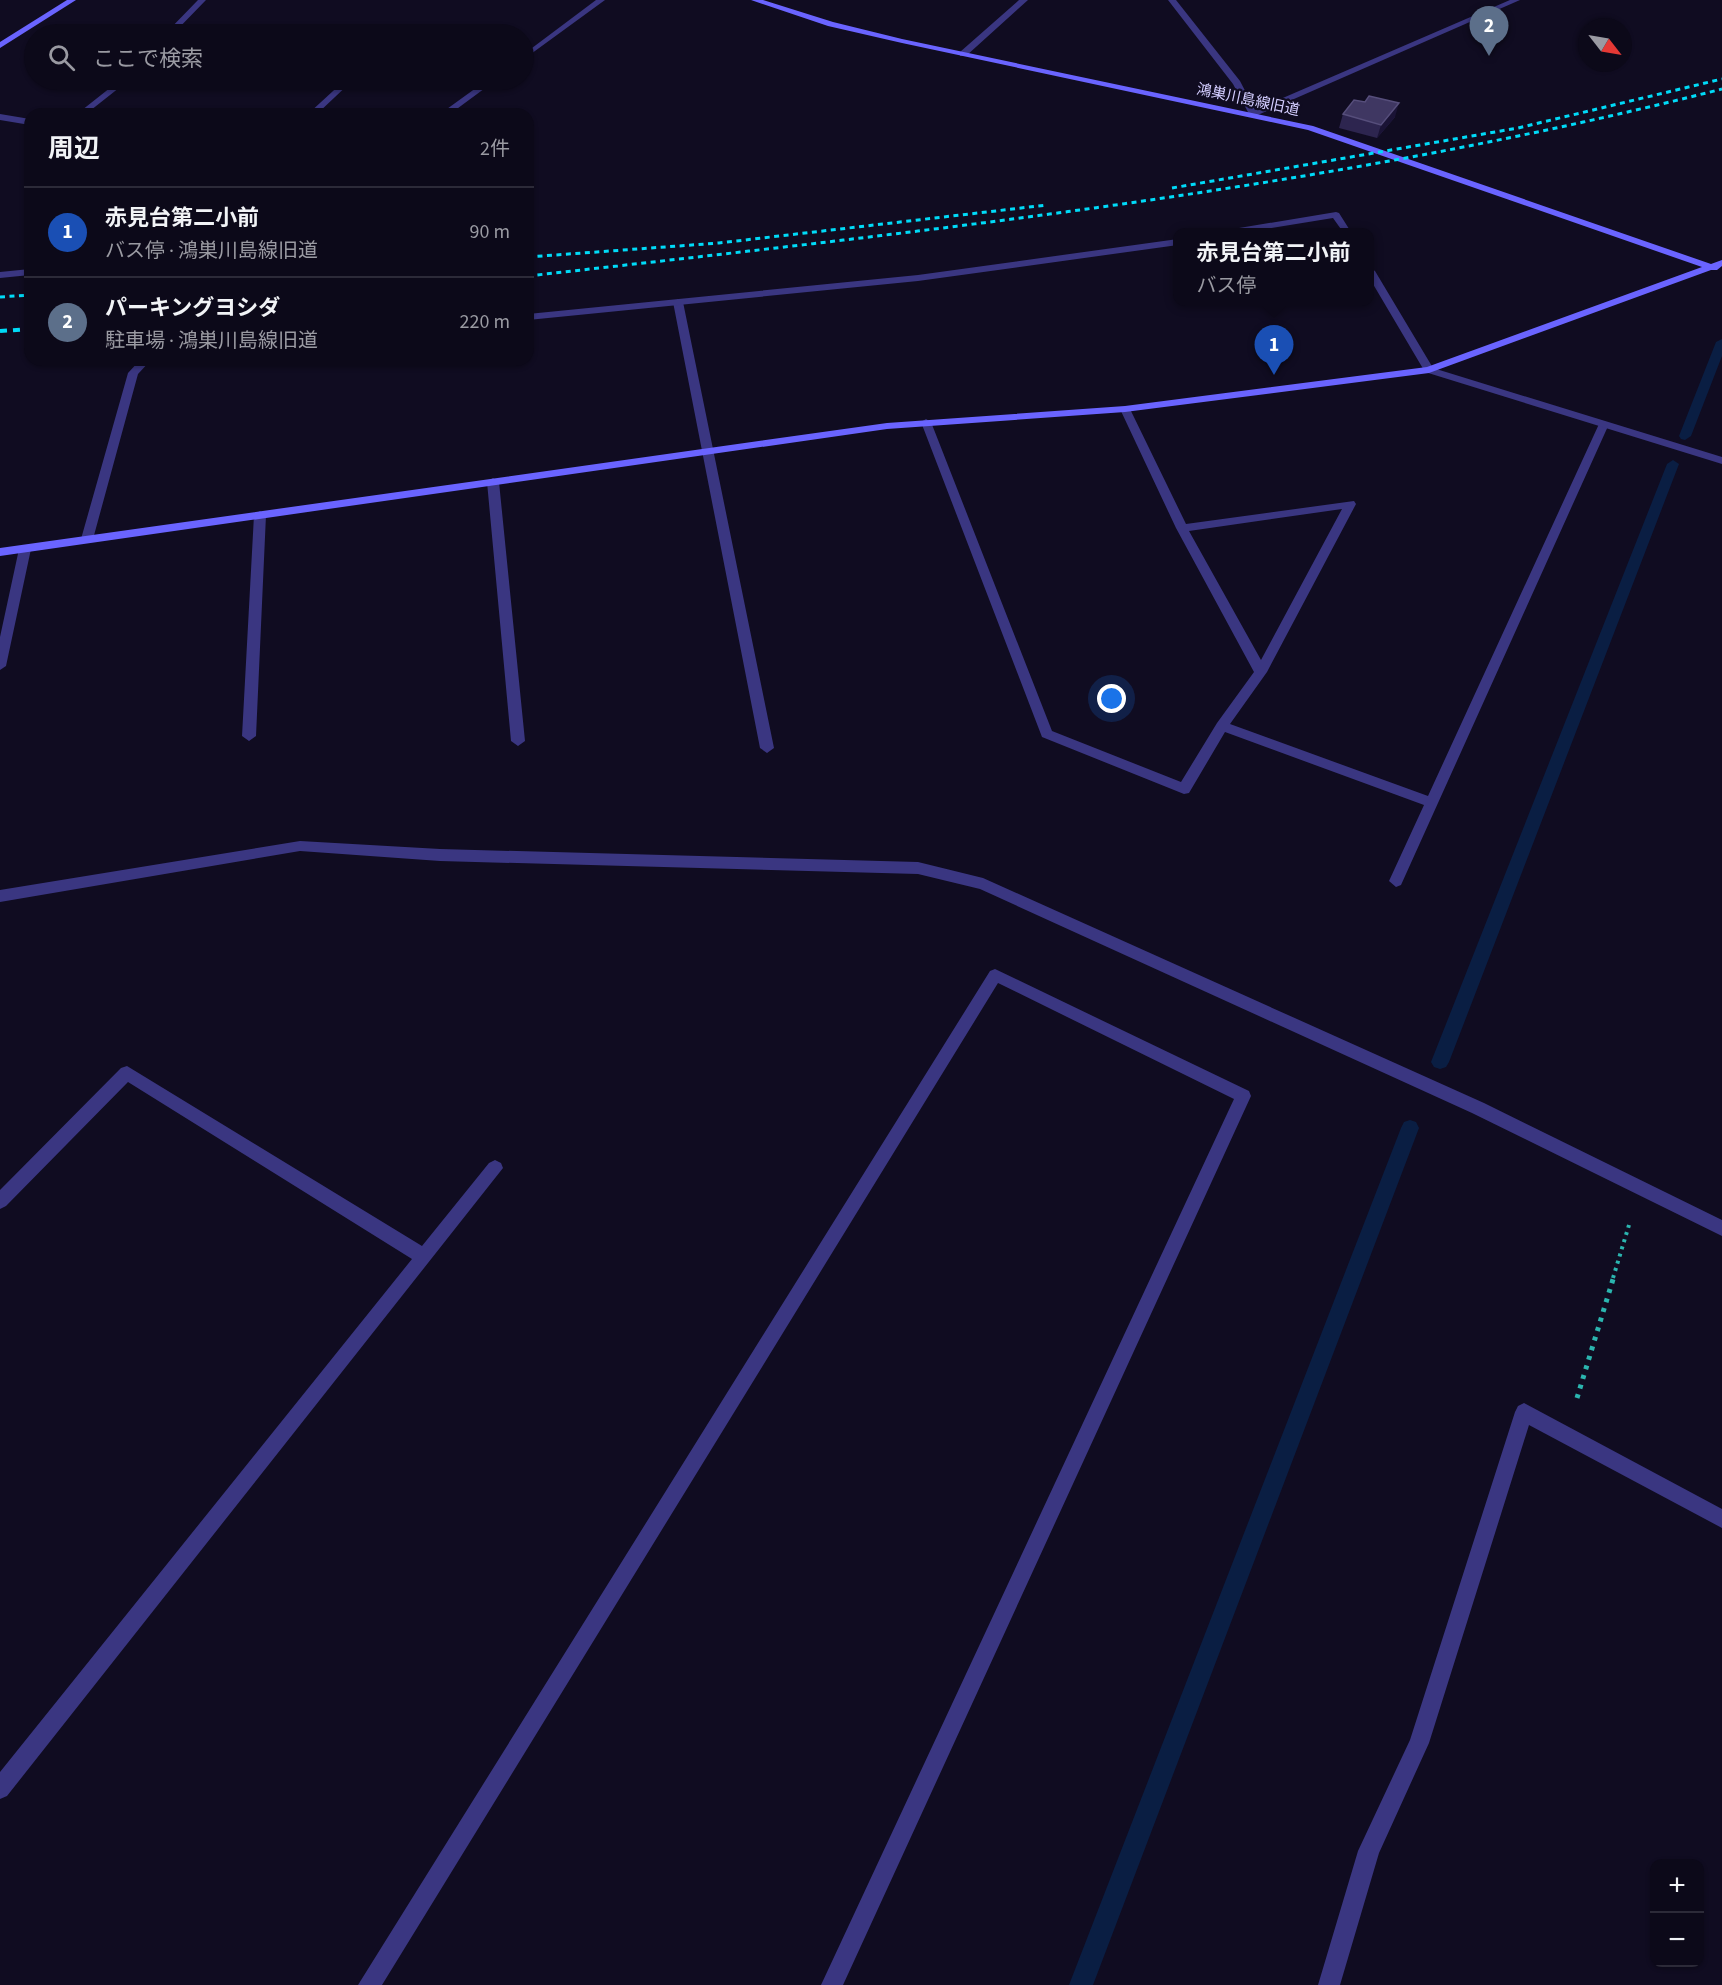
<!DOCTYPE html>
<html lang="ja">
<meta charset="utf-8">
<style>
:root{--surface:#0c0919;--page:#151222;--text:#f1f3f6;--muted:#9a9aa2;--line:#2c2a38;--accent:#0b8043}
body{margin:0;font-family:"Source Sans 3","Noto Sans JP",sans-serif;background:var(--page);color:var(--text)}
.controls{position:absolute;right:18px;bottom:18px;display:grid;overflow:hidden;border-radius:12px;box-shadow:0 2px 4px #0004}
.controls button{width:54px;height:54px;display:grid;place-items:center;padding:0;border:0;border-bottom:2px solid var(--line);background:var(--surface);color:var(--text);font:30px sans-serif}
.compass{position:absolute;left:1578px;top:18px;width:54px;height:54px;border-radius:50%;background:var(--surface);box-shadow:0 2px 4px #0004;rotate:121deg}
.you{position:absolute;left:1112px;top:699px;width:21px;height:21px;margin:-15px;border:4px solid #fff;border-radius:50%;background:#1a73e8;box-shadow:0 0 0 9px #1a73e833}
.badge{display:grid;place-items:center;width:39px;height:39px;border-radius:50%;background:var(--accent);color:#fff;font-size:20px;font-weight:700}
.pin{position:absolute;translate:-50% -50px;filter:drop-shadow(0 2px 3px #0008)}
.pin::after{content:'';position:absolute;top:32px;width:21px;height:18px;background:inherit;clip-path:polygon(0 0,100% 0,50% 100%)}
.popup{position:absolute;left:1173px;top:228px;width:201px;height:78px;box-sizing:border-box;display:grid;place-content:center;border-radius:12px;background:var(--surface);filter:drop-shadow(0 2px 4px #0005);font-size:20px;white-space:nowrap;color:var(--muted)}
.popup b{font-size:22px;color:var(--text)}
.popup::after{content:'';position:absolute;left:50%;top:100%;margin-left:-12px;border:12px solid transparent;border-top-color:var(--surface)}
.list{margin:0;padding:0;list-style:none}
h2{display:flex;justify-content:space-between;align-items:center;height:78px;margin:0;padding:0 24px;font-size:26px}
h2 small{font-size:20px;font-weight:400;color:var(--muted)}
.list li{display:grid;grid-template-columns:39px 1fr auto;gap:18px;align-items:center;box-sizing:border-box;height:90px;padding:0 24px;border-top:2px solid var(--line)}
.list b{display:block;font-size:22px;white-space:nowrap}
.list p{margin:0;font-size:20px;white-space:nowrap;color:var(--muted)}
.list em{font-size:20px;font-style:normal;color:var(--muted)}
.icon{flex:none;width:33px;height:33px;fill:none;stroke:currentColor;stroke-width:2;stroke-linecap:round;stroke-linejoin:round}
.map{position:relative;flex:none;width:1722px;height:1985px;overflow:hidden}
.search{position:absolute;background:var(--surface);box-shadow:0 2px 4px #0004;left:24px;top:24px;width:510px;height:66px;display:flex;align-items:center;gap:15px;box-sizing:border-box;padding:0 21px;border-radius:33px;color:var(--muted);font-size:22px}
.panel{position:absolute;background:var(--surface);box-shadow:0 2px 4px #0004;left:24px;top:108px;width:510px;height:258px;border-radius:18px}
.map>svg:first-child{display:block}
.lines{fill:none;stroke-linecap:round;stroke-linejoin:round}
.stream{fill:#0a1e43;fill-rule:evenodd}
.path-far1{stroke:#2bb5af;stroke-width:4;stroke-dasharray:3 4.5;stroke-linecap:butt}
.path{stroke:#2bb5af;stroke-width:5;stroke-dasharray:4 6;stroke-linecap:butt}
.lane{fill:#3a3681;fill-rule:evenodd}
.street{fill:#3a3681;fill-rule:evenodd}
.secondary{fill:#6a64ff;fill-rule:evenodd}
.rail-far1{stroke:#00dbf8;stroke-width:3;stroke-dasharray:5 4.5;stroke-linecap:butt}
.rail{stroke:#00dbf8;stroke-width:4;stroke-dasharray:7 6;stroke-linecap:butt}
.wall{fill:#2d254f}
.shaded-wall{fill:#1a1335}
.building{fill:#3f3762;stroke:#564e7b;stroke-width:1.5}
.labels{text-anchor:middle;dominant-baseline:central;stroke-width:4.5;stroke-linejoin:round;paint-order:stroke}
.far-street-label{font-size:15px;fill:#d3cdff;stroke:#100c21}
</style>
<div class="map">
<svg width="1722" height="1985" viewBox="0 0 1722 1985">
<rect width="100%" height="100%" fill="#100c21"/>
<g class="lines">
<path class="stream" d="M1722 339V356L1691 436 1685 440 1681 439 1679 436 1716 342Z
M1673 460 1679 464 1449 1062 1446 1067 1440 1069 1434 1067 1431 1062 1667 464Z
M1410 1120 1416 1122 1419 1128 1093 1985H1069L1401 1128 1404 1122Z"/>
<path class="path-far1" d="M1613 1278 1629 1225"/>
<path class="path" d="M1577 1398 1614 1276"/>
<path class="lane" d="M678 299 683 302 774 748 767 753 760 748 673 302Z
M1125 406 1130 409 1186 524 1354 501 1356 504 1267 672 1230 724 1428 796 1599 424 1604 421 1609 424 1401 885 1396 887 1389 881 1424 805 1225 732 1189 793 1184 794 1042 737 921 422 926 419 931 422 1052 731 1181 782 1217 723 1254 672 1176 528 1120 409ZM1342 509 1261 660 1189 531Z
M493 478 499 482 525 741 518 746 511 741 487 482Z
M260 511 266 515 256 736 249 741 242 736 254 515Z
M25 545 31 549 6 666 0 670V637L19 549Z
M995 969 1249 1091 1251 1096 843 1985H821L1234 1099 998 983 382 1985H358L990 971Z
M127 1066 422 1246 489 1163 495 1160 501 1163 503 1168 7 1796 0 1799V1772L412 1259 128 1082 6 1206 0 1209V1190L121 1068Z"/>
<path class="street" d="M198 0H206L173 34H165Z
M596 0H605L524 59V54Z
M1019 0H1028L966 56H960V52Z
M1168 0H1176L1240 81 1255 110 1510 0H1520L1253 117 1249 114 1233 84Z
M403 24 450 32 454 34H440L408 29 401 34H393Z
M120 80H129L86 114H77Z
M345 80H353L317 114H308Z
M487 80H496L450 114H440Z
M0 114 30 119V125L0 120Z
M1336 212 1339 213 1351 232H1343L1333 218 1247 232H1228L1233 229Z
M1178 239V245L918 281 528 320V314L918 275Z
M1370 268 1375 271 1433 368 1722 457V464L1425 372 1370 279Z
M30 269V275L0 278V272Z
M140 360H151L138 374 93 539 91 542H83L81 539 128 373Z
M300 841 440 849 918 862 983 878 1484 1103 1722 1220V1236L1472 1113 980 889 918 874 440 861 300 851 0 902V890Z
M1524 1403 1722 1509V1528L1529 1425 1429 1743 1379 1853 1340 1985H1318L1358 1851 1410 1740 1515 1412 1518 1406Z"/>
<path class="secondary" d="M67 0H76L0 48V42Z
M751 0H763L833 22 902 39 1313 126 1711 264 1722 260V266L1717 270H1711L1429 373 1125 412 887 429 0 556V548L887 423 1125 406 1427 367 1702 267 1308 130 902 43 828 26Z"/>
<path class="rail-far1" d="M1172 188 1518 128 1722 79
M528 257 719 243 1047 205
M528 276C928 231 1331 189 1722 89
M0 297 30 295"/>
<path class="rail" d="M0 331 30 329"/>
</g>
<path class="wall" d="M1343 114 1395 117 1377 138 1339 128Z"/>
<path class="shaded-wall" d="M1399 103 1395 117 1377 138 1381 125Z"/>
<path class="building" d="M1369 96 1399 103 1381 125 1343 114 1354 100 1365 102Z"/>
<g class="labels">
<g class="far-street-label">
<text transform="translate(1248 100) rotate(12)">鴻巣川島線旧道</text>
</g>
</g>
</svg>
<div class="controls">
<button>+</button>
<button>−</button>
</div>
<svg class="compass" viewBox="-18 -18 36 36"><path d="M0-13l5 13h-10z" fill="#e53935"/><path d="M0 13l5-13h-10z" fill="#9a9aa2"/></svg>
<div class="you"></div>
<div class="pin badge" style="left:1274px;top:375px;background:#1a4fb4">1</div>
<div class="popup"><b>赤見台第二小前</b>バス停</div>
<div class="pin badge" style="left:1489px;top:56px;background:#5c6f8a">2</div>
<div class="search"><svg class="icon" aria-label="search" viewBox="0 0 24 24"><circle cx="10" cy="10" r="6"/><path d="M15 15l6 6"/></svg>ここで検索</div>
<section class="panel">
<h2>周辺<small>2件</small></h2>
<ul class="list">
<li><span class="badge" style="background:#1a4fb4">1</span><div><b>赤見台第二小前</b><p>バス停 · 鴻巣川島線旧道</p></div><em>90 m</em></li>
<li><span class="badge" style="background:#5c6f8a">2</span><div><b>パーキングヨシダ</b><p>駐車場 · 鴻巣川島線旧道</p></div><em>220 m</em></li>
</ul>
</section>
</div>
